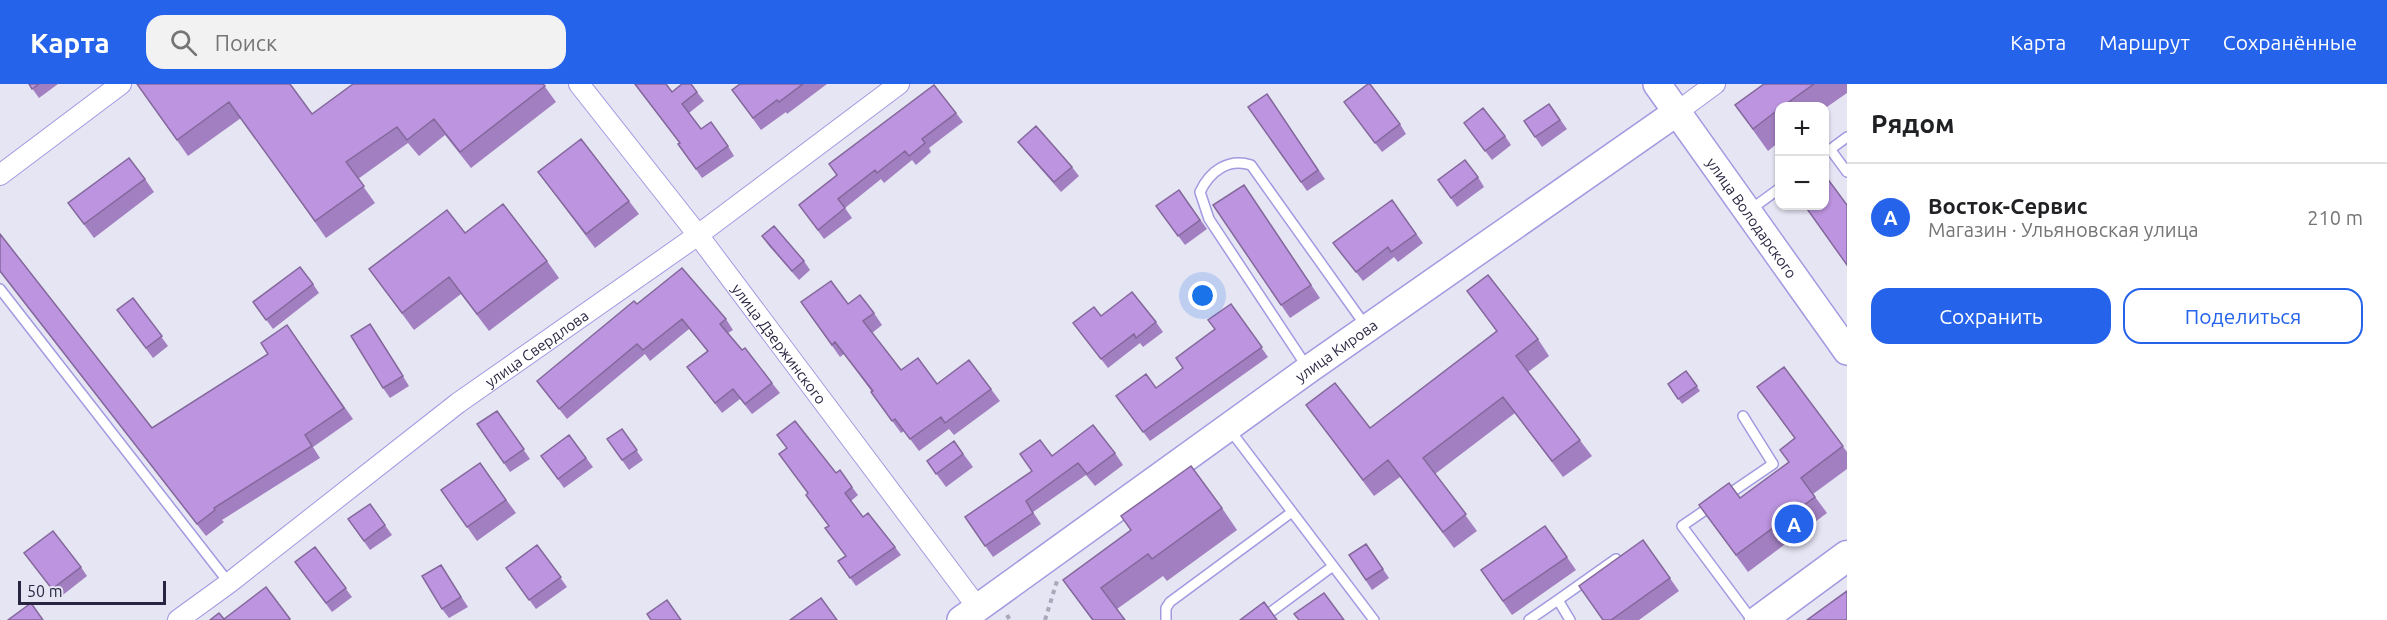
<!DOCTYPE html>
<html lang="ru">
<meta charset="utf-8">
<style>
:root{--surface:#fff;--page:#f2f2f2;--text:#202124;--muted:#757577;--line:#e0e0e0;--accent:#2563eb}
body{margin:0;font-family:Ubuntu,sans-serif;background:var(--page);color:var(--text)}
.controls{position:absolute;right:18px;top:18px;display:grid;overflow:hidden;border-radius:12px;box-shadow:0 2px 4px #0004}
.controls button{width:54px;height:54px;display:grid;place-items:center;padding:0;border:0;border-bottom:2px solid var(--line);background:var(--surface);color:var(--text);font:30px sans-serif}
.scale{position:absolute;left:18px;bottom:15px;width:148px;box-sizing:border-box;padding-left:6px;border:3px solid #292541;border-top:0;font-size:16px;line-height:21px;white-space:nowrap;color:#292541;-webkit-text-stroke:4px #e6e5f4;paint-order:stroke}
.you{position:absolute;left:1203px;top:212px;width:21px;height:21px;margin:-15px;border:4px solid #fff;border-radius:50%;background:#1a73e8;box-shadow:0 0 0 9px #1a73e833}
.badge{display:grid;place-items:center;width:39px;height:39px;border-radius:50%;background:var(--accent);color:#fff;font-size:20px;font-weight:700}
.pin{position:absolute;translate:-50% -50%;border:3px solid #fff;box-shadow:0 2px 6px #0006}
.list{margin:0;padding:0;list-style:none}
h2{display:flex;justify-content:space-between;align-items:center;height:78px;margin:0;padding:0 24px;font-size:26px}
h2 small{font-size:20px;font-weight:400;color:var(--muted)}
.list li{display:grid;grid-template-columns:39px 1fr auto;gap:18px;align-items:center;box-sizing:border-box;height:108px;padding:0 24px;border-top:2px solid var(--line)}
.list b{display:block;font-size:22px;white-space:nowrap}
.list p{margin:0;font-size:20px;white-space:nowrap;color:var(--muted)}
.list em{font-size:20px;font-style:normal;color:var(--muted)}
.actions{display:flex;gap:12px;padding:18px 24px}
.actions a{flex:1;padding:14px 0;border:2px solid var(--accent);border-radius:18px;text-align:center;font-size:21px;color:var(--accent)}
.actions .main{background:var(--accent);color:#fff}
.icon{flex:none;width:33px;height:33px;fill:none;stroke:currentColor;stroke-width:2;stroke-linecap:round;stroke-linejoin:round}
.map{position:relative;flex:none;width:1847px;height:536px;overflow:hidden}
header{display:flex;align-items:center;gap:36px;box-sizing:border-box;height:84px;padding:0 30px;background:var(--accent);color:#fff}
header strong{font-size:28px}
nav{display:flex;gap:33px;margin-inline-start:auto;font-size:21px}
.search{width:420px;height:54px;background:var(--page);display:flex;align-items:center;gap:15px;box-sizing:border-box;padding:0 21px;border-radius:18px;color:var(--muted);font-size:22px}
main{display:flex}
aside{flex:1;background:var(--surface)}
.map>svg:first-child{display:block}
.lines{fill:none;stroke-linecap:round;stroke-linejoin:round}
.lane-casing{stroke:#a29ae1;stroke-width:12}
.street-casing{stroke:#a29ae1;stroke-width:22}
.secondary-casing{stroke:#a29ae1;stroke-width:30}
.primary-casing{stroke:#a29ae1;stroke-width:33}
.path{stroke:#aaa9bc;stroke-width:4;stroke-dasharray:4.5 4.5;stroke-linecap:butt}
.lane{stroke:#fff;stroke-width:9}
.street{stroke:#fff;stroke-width:20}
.secondary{stroke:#fff;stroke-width:27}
.primary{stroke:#fff;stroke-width:30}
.wall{fill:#a27fc0}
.building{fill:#bc94df;stroke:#84689c;stroke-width:1.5}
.labels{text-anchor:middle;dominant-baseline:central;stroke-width:4.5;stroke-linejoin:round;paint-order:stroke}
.street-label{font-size:15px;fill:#292541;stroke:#e6e5f4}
</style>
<header>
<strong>Карта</strong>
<div class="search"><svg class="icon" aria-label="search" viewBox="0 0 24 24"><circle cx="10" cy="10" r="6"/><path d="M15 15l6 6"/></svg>Поиск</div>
<nav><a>Карта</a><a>Маршрут</a><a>Сохранённые</a></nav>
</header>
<main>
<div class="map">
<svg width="1847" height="536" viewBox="0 0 1847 536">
<rect width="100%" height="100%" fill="#e6e5f4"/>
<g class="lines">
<defs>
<path id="lane" d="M1830 65 1847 88
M1824 70 1847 53
M1750 126 1780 104
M0 205 229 499
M1307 283 1209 135 1200 108C1210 87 1228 74 1251 81L1365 241
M1230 346 1374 536
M1726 412 1773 380 1743 332
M1714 420 1682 442 1752 536
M1166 536V524L1170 518 1292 428
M1260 536 1333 482
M1529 536 1558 516
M1570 536 1558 516 1616 475"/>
<g id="street">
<path id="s1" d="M579 0 698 151 978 524"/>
<path d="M1677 28 1715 0"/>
<path d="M0 91 121 0"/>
<path id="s2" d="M178 536 229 499 458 319 698 151 899 0"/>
</g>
<g id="secondary">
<path id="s3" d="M1657 0 1847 267"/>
<path id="s4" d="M961 536 1309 285 1677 28"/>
</g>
<path id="primary" d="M1760 536 1847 472"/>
</defs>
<use href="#lane" class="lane-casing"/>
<use href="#street" class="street-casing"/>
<use href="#secondary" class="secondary-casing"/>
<use href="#primary" class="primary-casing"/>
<path class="path" d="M1007 531 1010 536
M1045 536 1057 497"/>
<use href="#lane" class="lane"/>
<use href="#street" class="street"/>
<use href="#secondary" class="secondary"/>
<use href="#primary" class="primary"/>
</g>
<path class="wall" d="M29 0H58L39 14Z
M137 0 312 30 543 0 556 18 471 84 445 51 419 72 408 59 358 95 375 119 326 154 241 34 188 72Z
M634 0H666L672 8H697L704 17 689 29 701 45 728 62 734 72 702 94 678 60 680 59Z
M740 0H827L787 30 786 28 761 46 732 6Z
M1764 0H1847V9L1824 25V22H1779V58L1768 67 1735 21Z
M1267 10 1325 95 1307 107 1248 23Z
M1344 18 1400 40 1406 50 1382 68Z
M1549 20 1567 45 1542 63 1524 37Z
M956 29 963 38 929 64 931 68 916 81 912 76 884 99 881 95 845 124 852 134 824 155 799 121 837 91 829 80Z
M1464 39 1505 52 1511 61 1492 76Z
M1018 58 1072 83 1079 92 1061 108 1025 67Z
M538 88 629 117 639 130 595 164Z
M1478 93 1484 103 1457 123 1438 96Z
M145 95 154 108 94 154 68 119Z
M1244 101 1320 214 1290 234 1213 121Z
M1179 106 1207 145 1185 161 1156 122Z
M1392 116 1423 159 1398 178 1394 173 1363 197 1333 159Z
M465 149 547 177 559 194 489 247 461 210 414 246 369 185Z
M0 150 152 344 268 270 287 241 353 335 313 363 320 374 222 436 224 438 206 452 0 188Z
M762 152 804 177 810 186 799 196 769 162Z
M313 200 319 209 273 245 253 218Z
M1467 207 1538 255 1549 272 1528 288 1592 372 1563 393 1515 329 1435 390 1477 447 1454 464 1400 393 1374 412 1306 321 1370 344 1497 248Z
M133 214 168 262 153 274 117 226Z
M801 218 848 220 874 229 882 241 872 249 901 286 937 300 991 305 1000 317 954 351 949 345 919 367 904 347 901 349 871 308H872L844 270 840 273Z
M637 220 726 235 733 246 728 249 742 266 772 299 780 309 752 330 740 315 722 329 687 283 707 267 689 245 650 277 645 270 567 335 537 297Z
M1231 220 1268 273 1150 357 1116 312 1156 304 1183 284 1215 245Z
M1156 238 1163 248 1143 263 1140 259 1108 284 1073 239Z
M377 250 409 302 390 314 383 304Z
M1784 283 1847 368V385L1813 410 1827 429 1748 488 1699 421 1740 414 1789 378 1795 355 1757 303Z
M1686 287 1700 307 1682 320 1668 300Z
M497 327 530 375 510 388 477 340Z
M622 345 643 376 629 386 607 355Z
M569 351 593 383 564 404 541 372Z
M777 351 836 389 852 403 858 411 851 417 863 433 895 463 901 471 856 502 838 477 846 472 787 364Z
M954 357 973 383 946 403 927 377Z
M1115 369 1123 381 1095 402 1086 391 1033 428 1041 440 993 473 965 433 1032 387 1052 372Z
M480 379 516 429 477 457 441 406Z
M370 420 392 451 370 466 348 435Z
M1222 424 1237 446 1167 497 1163 492 1117 525 1125 536H1092L1063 496Z
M1545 442 1576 486 1512 531 1481 486Z
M1643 456 1679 507 1639 536H1603Z
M1366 460 1389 494 1372 506 1349 471Z
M537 461 567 503 536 525 506 484Z
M315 463 352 513 332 528 295 478Z
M24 469 81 483 87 492 59 514Z
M441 481 468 523 449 534 442 525Z"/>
<path class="building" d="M29 0H39L32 5Z
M137 0H290L312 30 353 0H543L545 2 460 68 434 35 407 56 397 43 346 78 364 102 315 137 229 18 177 56Z
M635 0H666L672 8 682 0H691L697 8 682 20 701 45 711 38 728 62 696 85 678 60 680 59Z
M740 0H803L779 18 777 16 753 34 732 6Z
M1368 0H1370L1400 40 1375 59 1344 18Z
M1764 0H1814L1783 22H1779V25L1753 45 1735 21Z
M934 1 956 29 922 55 925 59 909 72 905 67 877 89 875 86 838 115 845 124 818 146 799 121 837 91 829 80Z
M1267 10 1318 86 1301 98 1248 23Z
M1549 20 1560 36 1535 53 1524 37Z
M1483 24 1505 52 1485 67 1464 39Z
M1036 42 1072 83 1054 98 1018 58Z
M581 55 629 117 586 150 538 88Z
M129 74 145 95 84 140 68 119Z
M1465 76 1478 93 1451 114 1438 96Z
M1824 90 1847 121V181L1805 122H1824Z
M1244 101 1311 201 1281 221 1213 121Z
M1179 106 1200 136 1178 152 1156 122Z
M1392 116 1416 150 1391 168 1388 163 1356 188 1333 159Z
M503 120 547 177 477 230 449 193 402 229 369 185 447 126 465 149Z
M774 142 804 177 792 187 762 152Z
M0 150 152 344 268 270 261 259 287 241 344 324 305 351 312 362 214 424 215 426 197 440 0 187Z
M300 183 313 200 266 236 253 218Z
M682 184 726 235 720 240 742 266 745 264 772 299 745 320 733 305 715 319 687 283 708 267 682 235 643 266 637 260 559 325 537 297 634 217 637 220Z
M1488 191 1538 255 1516 272 1580 356 1552 377 1503 313 1423 374 1466 430 1443 448 1388 376 1363 396 1306 321 1335 299 1370 344 1497 247 1467 207Z
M831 197 848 220 860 211 874 229 863 237 901 286 918 274 937 300 969 276 991 305 945 339 941 333 910 355 895 335 892 337 871 308 873 307 835 258 832 261 801 218Z
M1132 208 1156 238 1136 254 1134 250 1101 275 1073 239 1094 223 1101 232Z
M133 214 162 252 146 264 117 226Z
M1231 220 1262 263 1143 348 1116 312 1146 290 1156 304 1183 284 1176 274 1215 245 1208 236Z
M370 240 403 292 383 304 351 252Z
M1784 283 1843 362 1801 394 1815 413 1736 471 1699 421 1729 399 1740 414 1789 378 1780 366 1795 354 1757 303Z
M1686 287 1697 302 1678 315 1668 300Z
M497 327 524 365 504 379 477 340Z
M795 337 836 389 840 386 852 403 845 409 863 433 868 429 895 463 850 494 838 477 846 472 825 444 829 442 806 411 808 409 779 370 787 364 777 351Z
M1093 341 1115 369 1087 390 1078 379 1026 417 1033 429 985 462 965 433 1032 387 1020 370 1040 356 1052 372Z
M622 345 637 366 622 376 607 355Z
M569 351 586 374 558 395 541 372Z
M954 357 963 370 936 390 927 377Z
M480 379 506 416 467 443 441 406Z
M1191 382 1222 424 1152 475 1148 470 1101 504 1125 536H1093L1063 496 1131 446 1121 432Z
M370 420 385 441 364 457 348 435Z
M1545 442 1567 473 1503 517 1481 486Z
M53 447 81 483 52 505 24 469Z
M1643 456 1670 494 1611 536H1603L1579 502Z
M1366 460 1383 485 1366 496 1349 471Z
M537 461 561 493 529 516 506 484Z
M315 463 346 504 326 519 295 478Z
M441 481 461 513 442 525 422 492Z
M266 503 290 535 289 536H210L219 529 224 535Z
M1847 507V536H1807Z
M1324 509 1344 536H1299L1294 530Z
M821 514 837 536H790Z
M667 516 681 536H651L647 530Z
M1264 518 1277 536H1240Z
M31 519 43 536H8Z"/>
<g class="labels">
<g class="street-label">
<text stroke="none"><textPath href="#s3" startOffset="164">улица Володарского</textPath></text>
<text stroke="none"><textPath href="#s1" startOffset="328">улица Дзержинского</textPath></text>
<text stroke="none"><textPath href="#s2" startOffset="450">улица Свердлова</textPath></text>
<text stroke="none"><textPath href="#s4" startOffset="462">улица Кирова</textPath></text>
</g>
</g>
</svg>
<div class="controls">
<button>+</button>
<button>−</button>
</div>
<div class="scale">50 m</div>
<div class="you"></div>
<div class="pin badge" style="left:1794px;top:440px">A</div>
</div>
<aside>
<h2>Рядом<small></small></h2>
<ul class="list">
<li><span class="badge">A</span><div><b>Восток-Сервис</b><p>Магазин · Ульяновская улица</p></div><em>210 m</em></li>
</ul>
<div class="actions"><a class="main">Сохранить</a><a>Поделиться</a></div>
</aside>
</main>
